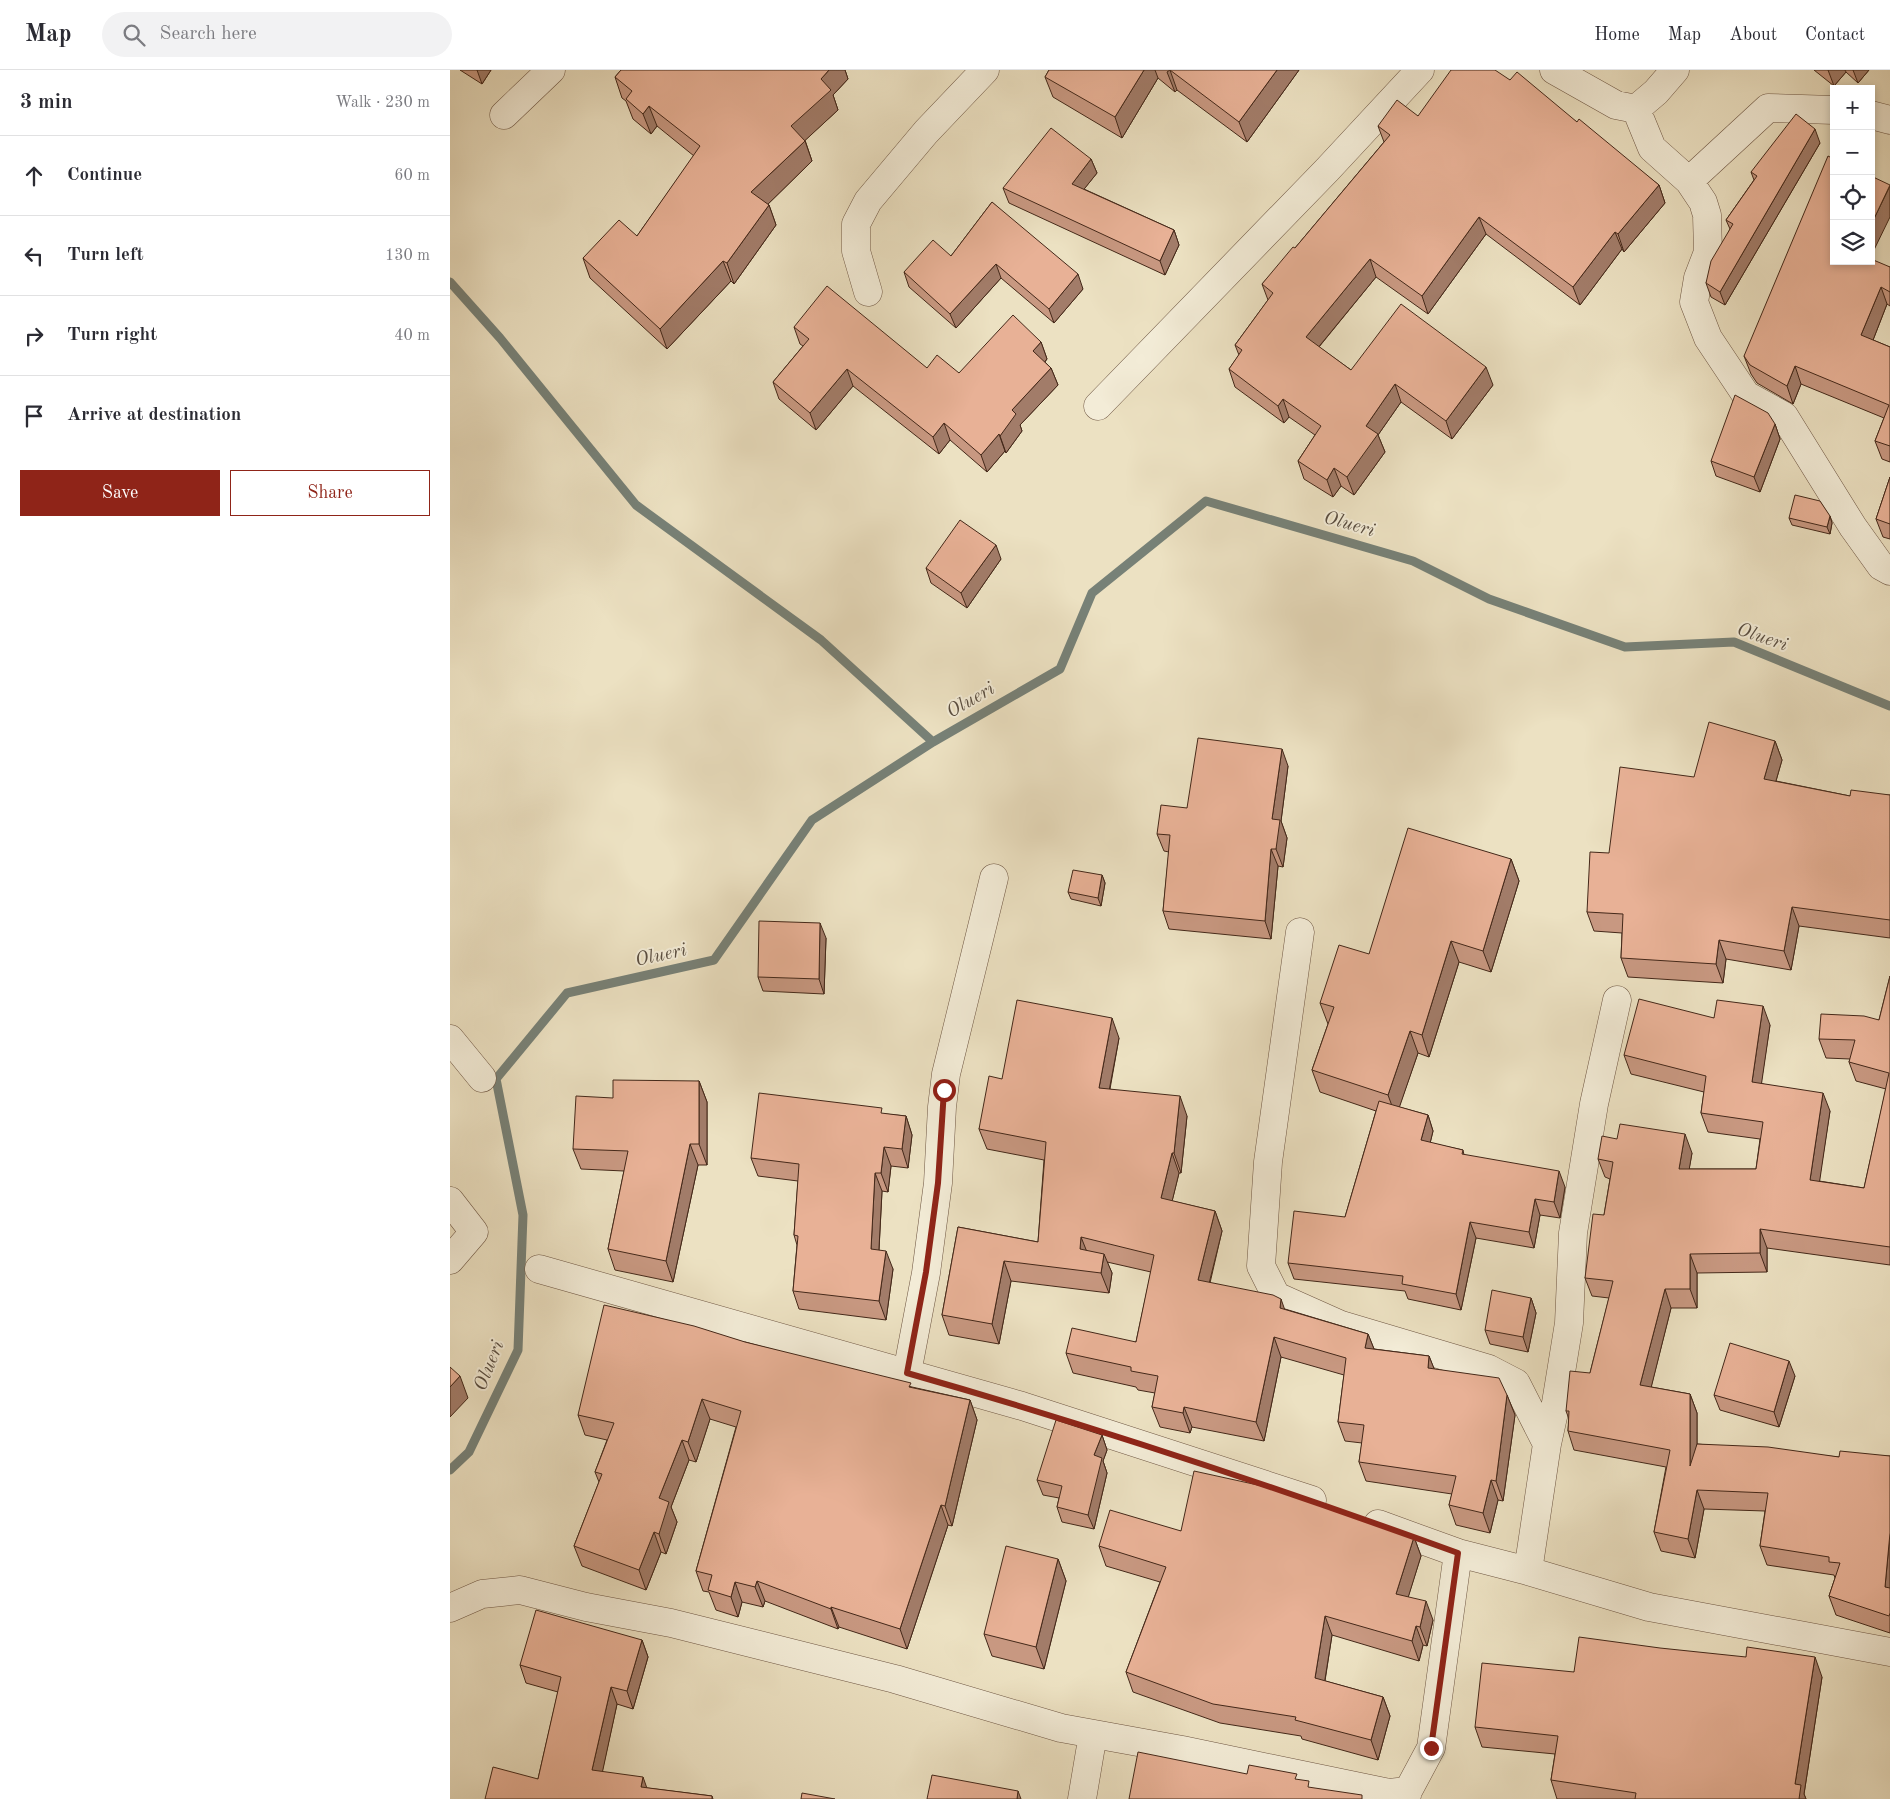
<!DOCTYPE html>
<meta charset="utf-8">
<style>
:root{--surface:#fff;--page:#f2f2f3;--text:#2b2b33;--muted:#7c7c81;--line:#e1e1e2;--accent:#8f2418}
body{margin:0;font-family:"Old Standard TT",serif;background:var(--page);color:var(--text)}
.controls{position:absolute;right:15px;top:15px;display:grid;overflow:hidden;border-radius:0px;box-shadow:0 2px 8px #0003}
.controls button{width:45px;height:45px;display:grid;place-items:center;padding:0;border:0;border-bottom:1px solid var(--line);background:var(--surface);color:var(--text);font:25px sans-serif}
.stop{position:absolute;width:15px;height:15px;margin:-11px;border:4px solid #8f2418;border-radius:50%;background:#fff}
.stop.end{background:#8f2418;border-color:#fff;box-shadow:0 1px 5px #0008}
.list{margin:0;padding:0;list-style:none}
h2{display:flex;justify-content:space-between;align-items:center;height:65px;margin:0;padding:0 20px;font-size:21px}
h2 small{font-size:16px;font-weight:400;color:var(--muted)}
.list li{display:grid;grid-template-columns:32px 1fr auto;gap:15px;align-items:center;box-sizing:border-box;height:80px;padding:0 20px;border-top:1px solid var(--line)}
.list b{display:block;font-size:19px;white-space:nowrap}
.list em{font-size:16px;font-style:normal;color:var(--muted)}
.actions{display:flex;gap:10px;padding:15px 20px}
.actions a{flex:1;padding:11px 0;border:1px solid var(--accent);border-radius:0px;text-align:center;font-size:18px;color:var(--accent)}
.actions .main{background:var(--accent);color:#fff}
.icon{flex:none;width:28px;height:28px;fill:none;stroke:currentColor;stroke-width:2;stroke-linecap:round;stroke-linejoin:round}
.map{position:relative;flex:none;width:1440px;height:1729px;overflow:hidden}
header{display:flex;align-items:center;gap:30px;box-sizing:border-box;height:70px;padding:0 25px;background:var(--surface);border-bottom:1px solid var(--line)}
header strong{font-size:24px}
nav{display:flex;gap:28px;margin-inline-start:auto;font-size:18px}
.search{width:350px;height:45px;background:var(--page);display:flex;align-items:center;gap:12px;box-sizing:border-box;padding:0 18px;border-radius:28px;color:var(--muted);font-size:19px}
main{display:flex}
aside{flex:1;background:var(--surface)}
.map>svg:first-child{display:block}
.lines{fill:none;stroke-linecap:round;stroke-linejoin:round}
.stream{stroke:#778177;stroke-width:9}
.street-casing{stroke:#6e5643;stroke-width:29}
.street{stroke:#f3ecd7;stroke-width:28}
.wall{fill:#c89881;stroke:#442819}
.shaded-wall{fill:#a27c69;stroke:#442819}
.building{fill:#e8b196;stroke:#442819}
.route{stroke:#8f2418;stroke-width:6}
.labels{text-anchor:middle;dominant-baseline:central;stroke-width:4;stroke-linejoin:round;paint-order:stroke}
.water-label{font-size:19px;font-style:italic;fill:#594d40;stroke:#f3ecd7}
</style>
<header>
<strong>Map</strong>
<div class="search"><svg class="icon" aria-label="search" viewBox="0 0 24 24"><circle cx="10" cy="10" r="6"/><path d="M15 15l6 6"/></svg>Search here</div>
<nav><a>Home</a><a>Map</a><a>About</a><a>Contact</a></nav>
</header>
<main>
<aside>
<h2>3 min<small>Walk · 230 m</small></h2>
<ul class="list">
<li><svg class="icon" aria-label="ahead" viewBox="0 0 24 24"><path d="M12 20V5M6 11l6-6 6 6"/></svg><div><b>Continue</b></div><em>60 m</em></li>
<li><svg class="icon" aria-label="left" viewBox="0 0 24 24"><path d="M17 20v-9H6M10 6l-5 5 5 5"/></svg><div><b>Turn left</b></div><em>130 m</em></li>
<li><svg class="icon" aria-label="right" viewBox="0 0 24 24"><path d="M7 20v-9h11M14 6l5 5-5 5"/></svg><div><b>Turn right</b></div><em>40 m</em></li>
<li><svg class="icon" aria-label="arrive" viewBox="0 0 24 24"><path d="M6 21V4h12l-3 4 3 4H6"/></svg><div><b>Arrive at destination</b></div></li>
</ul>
<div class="actions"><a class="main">Save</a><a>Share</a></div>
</aside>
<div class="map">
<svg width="1440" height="1729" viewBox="0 0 1440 1729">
<rect width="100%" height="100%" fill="#ece1c2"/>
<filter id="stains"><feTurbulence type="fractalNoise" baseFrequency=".004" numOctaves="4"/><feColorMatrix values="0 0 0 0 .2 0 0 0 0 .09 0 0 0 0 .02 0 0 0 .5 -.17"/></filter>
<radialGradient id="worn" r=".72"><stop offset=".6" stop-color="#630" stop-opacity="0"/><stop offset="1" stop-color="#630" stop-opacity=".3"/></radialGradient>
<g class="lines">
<path class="stream" d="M0 212 50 268 186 435 371 570 483 672
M0 1400 19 1382 68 1280 73 1145 46 1009 117 923 264 890 362 750 483 672 610 599 642 523 756 431 963 491 1039 529 1175 577 1284 572 1440 636"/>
<defs>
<path id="street" d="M1104 0 1166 35 1186 39
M1186 39 1202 78 1239 111 1253 132 1257 145 1258 182 1248 208 1244 232 1258 268 1296 325 1334 346 1403 457 1431 496 1440 501
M1186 39 1206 22 1225 0
M54 45 101 0
M1421 45 1440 50
M1239 111 1318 38 1384 40
M418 222 406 181V154L418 131 476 62 535 0
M648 336 877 100 970 0
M850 862 818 1092 811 1196 826 1226 891 1255 1039 1299 1066 1313 1097 1374
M0 969 32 1008
M0 1131 24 1162 0 1190
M89 1199 572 1336 862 1430
M457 1303 476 1203 488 1113 492 1037 496 1004 544 808
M928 1454 1008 1483 1078 1501 1199 1537 1440 1582
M1078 1501 1097 1374 1106 1333 1119 1253 1123 1163 1144 1034 1167 930
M0 1538 32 1524 70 1520 136 1537 221 1553 445 1609 611 1658 732 1680 939 1723 958 1721
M632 1729 643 1664
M956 1729 958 1721 981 1678 1008 1483"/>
</defs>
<use href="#street" class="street-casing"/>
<use href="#street" class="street"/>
</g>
<path class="wall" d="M10 0H41L32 14Z
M171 0H395L398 9 383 25 388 40 355 70 362 91 318 134 319 135 326 155 284 214 281 211 217 279 140 208 133 188 187 166 244 86 207 56 201 64 183 49 176 31 172 28 165 7Z
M599 0H849L797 72 727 20 725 22 708 8 672 68 603 27 595 7Z
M1364 0H1419L1408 13 1396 2 1384 16Z
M1060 10 1127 52 1209 115 1215 133 1174 182 1172 179 1130 235 1036 164 978 244 926 207 869 277 901 300 1043 315 1002 369 951 332 928 365 935 382 904 425 891 416 883 427 854 409 848 391 865 365 839 347 834 353 785 317 779 299 789 285 785 275 818 230 812 214 845 178 934 72 928 56 968 46Z
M1370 73 1275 235 1261 227 1256 213 1280 159 1276 150 1304 110 1301 102Z
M641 89 647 103 634 119 724 160 729 175 715 205 559 133 553 118Z
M542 132 633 219 604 253 551 208 506 258 459 217 454 202 501 186Z
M1384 191 1440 197V236L1437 234 1423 270 1440 277V392L1432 389 1425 371 1434 348 1351 314 1343 334 1307 313 1301 304 1294 286Z
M344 257 477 298 509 303 591 272 597 289 595 292 601 298 608 315 570 355 572 361 556 383 555 381 537 402 500 370 489 384 403 316 366 360 329 329 323 312 353 276 350 274Z
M1325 354 1330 369 1310 422 1266 406 1261 391Z
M1440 407V469L1433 467 1426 449Z
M1380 446 1382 453 1380 464 1342 455 1339 448Z
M551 489 517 538 481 513 476 498Z
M1325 671 1332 690 1326 711 1400 726 1440 725V868L1349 856 1341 900 1276 889 1273 913 1178 907 1171 888 1172 863 1144 861 1137 842 1159 783 1244 707Z
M838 696 831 751 837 768 833 797 828 796 821 869 719 859 713 841 719 782 714 781 707 764 737 738Z
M1061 789 1069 811 1041 902 1009 892 979 987 968 983 949 1037 978 1045 983 1061 980 1073 1013 1080 1014 1085 1115 1117 1110 1148 1090 1145 1084 1178 1026 1168 1011 1240 958 1229 955 1221 844 1209 838 1193 895 1147 926 1041 870 1022 862 1000 878 954 870 933 919 884Z
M652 805 655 813 651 836 621 829 618 822Z
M376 868 374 924 313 921 308 907Z
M1440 906V1195L1317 1178V1202L1247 1203V1238H1221L1201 1317 1240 1324 1247 1343V1374L1389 1387 1440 1386V1563L1386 1545 1379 1526 1385 1508 1384 1505 1317 1495 1310 1476 1315 1441 1254 1439 1245 1488 1211 1481 1204 1462 1216 1397 1124 1380 1118 1361 1119 1349 1116 1341 1140 1303 1159 1228 1142 1226 1135 1208 1154 1145 1160 1109 1155 1107 1148 1089 1242 1083 1239 1099H1306L1310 1069 1258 1062 1251 1043 1254 1022 1181 1004 1174 985 1264 948 1320 955 1311 1013 1380 1041 1369 1111 1414 1118 1436 1019 1406 1011 1399 992 1400 989 1376 988 1369 969 1429 950Z
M669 968 660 1019 737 1046 731 1103H729L722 1131 765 1141 772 1161 760 1213 835 1239 918 1264 924 1279 979 1286 984 1299 1057 1325 1065 1345 1053 1431 1048 1430 1040 1463 1006 1455 999 1435 1002 1424 916 1411 909 1392 912 1373 895 1371 888 1352 894 1305 831 1287 814 1371 742 1357 740 1363 710 1357 702 1337 705 1323 688 1320 686 1317 623 1303 616 1283 686 1272 701 1202 657 1192 662 1203 659 1223 561 1211 549 1274 499 1265 492 1245 508 1157 588 1172 594 1090 537 1079 529 1059 552 1009Z
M249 1011 257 1032V1095H248L223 1212 165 1200 158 1179 174 1101 131 1099 123 1079 163 1028Z
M435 1044 456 1046 462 1065 458 1098 441 1096 438 1122 432 1121 429 1180 443 1199 436 1250 349 1239 343 1221 347 1175 344 1165 348 1111 308 1106 301 1088Z
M1081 1228 1086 1243 1078 1282 1040 1274 1035 1260Z
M295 1272 462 1317 520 1330 527 1350 502 1456 498 1455 457 1579 389 1557 388 1559 315 1531 313 1537 292 1532 288 1547 266 1540 259 1522 253 1521 246 1501 286 1357 260 1349 246 1392 239 1390 221 1437 227 1452 216 1484 211 1482 196 1520 132 1496 124 1476 149 1412 145 1402 157 1370 135 1365 128 1345Z
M1345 1306 1329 1357 1270 1340 1264 1325Z
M652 1365 657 1380 653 1391 657 1403 644 1459 612 1452 607 1437 609 1428 593 1425 587 1410Z
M731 1461 964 1467 971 1486 958 1527 983 1550 977 1576 973 1575 969 1591 882 1565 875 1611 933 1627 940 1646 928 1690 852 1669 851 1666 770 1653 683 1622 676 1602 710 1512 656 1496 649 1476Z
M608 1489 616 1511 594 1599 542 1586 534 1564Z
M192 1570 198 1587 183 1639 167 1634 152 1702 197 1718 262 1726 263 1729H35L88 1709 108 1622 76 1613 70 1595Z
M1124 1602 1372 1607 1354 1724 1356 1729H1107L1101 1710 1105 1684 1032 1677 1025 1657Z"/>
<path class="shaded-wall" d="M27 0H41L32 14Z
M379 0H395L398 9 383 25 388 40 348 77 341 56 371 9Z
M694 0H705L708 8 672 68 665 47Z
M720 0 727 20 725 22 717 2Z
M827 0H849L797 72 789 52Z
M1378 0H1395L1396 2 1384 16Z
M1403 0H1419L1408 13Z
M199 36 207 56 201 64 193 44Z
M1365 59 1370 73 1275 235 1270 222Z
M355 71 362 91 309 143 301 122Z
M641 89 647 103 627 128 622 114Z
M1209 115 1215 133 1174 182 1168 164Z
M1440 116V147L1421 186V155Z
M319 135 326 155 284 214 277 193Z
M1029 147 1036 164 978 244 972 226Z
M724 160 729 175 715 205 710 191Z
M1165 162 1172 179 1130 235 1123 217Z
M920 189 926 207 862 285 856 267Z
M273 191 281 211 217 279 210 259Z
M546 194 551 208 506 258 500 244Z
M628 204 633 219 604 253 599 239Z
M1431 217 1437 234 1418 283 1411 265Z
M591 272 597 289 589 298 583 281Z
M1345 296 1351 314 1343 334 1337 316Z
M1036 297 1043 315 1002 369 996 351Z
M601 298 608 315 570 355 572 361 556 383 550 366 562 340Z
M397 299 403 316 366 360 360 343Z
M945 314 951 332 928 365 935 382 904 425 897 407 916 356Z
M833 329 839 347 834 353 828 336Z
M494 353 500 370 489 384 483 367Z
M1325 354 1330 369 1310 422 1304 407Z
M549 364 555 381 537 402 531 385Z
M884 398 891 416 883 427 877 410Z
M1380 446 1382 453 1380 464 1377 457Z
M546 475 551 489 517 538 511 523Z
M1325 671 1332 690 1321 728 1314 709Z
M832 679 838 696 831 751 837 768 833 797 826 779 822 749Z
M821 779 828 796 821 869 815 851Z
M1061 789 1069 811 1041 902 1033 881Z
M652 805 655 813 651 836 648 828Z
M1342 837 1349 856 1341 900 1334 881Z
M370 853 376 868 374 924 369 909Z
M1269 870 1276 889 1273 913 1266 894Z
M1001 871 1009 892 979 987 972 965Z
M1313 936 1320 955 1309 1031 1302 1012Z
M662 948 669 968 656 1037 649 1018Z
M960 961 968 983 946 1047 938 1025Z
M249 1011 257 1032V1095L249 1074Z
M1373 1023 1380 1041 1367 1129 1360 1110Z
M730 1026 737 1046 731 1103 724 1083Z
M978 1045 983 1061 977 1086 971 1070Z
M456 1046 462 1065 458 1098 452 1079Z
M1235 1064 1242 1083 1236 1118 1229 1099Z
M240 1074 248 1095 223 1212 216 1191Z
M434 1077 441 1096 438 1122 431 1103Z
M722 1083 729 1103 718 1148 711 1128Z
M1109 1101 1115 1117 1110 1148 1104 1132Z
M425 1103 432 1121 428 1197 421 1179Z
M1085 1129 1090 1145 1084 1178 1079 1162Z
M765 1141 772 1161 755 1230 748 1210Z
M1020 1152 1026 1168 1011 1240 1006 1224Z
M1310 1159 1317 1178V1202L1310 1183Z
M631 1167 639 1187 630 1179Z
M436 1181 443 1199 436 1250 429 1231Z
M654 1184 662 1203 659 1223 651 1203Z
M1240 1184 1247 1203V1238L1240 1219Z
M554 1191 561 1211 549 1274 542 1254Z
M1215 1219 1221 1238 1197 1334 1190 1315Z
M1081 1228 1086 1243 1078 1282 1073 1267Z
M831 1229 838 1249 830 1238Z
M918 1264 926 1284 915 1278Z
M824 1267 831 1287 814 1371 806 1352Z
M979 1286 987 1306 978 1298Z
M1339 1291 1345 1306 1329 1357 1324 1342Z
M10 1306 18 1328 0 1347V1317Z
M1240 1324 1247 1343V1415L1240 1396Z
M1057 1325 1065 1345 1053 1431 1046 1411Z
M252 1329 260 1349 246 1392 238 1372Z
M520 1330 527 1350 502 1456 495 1436Z
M734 1337 742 1357 740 1363 733 1343Z
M652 1365 657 1380 653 1391 657 1403 644 1459 638 1445 644 1385Z
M232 1370 239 1390 221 1437 227 1452 216 1484 209 1464V1428Z
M1041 1410 1048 1430 1040 1463 1033 1443Z
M1247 1420 1254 1439 1245 1488 1238 1469Z
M491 1435 498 1455 457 1579 450 1559Z
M204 1462 211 1482 196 1520 189 1500Z
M1440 1463V1531L1435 1517Z
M964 1467 971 1486 953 1544 946 1524Z
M608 1489 616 1511 594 1599 586 1577Z
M307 1511 315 1531 313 1537 305 1517Z
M285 1512 292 1532 288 1547 281 1527Z
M976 1531 983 1550 977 1576 970 1557Z
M381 1537 389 1557 388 1559 381 1539Z
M875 1546 882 1565 872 1628 865 1608Z
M966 1556 973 1575 969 1591 962 1571Z
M192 1570 198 1587 183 1639 177 1621Z
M1365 1587 1372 1607 1354 1724 1356 1729H1349L1345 1714Z
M161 1617 167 1634 149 1718 142 1700Z
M933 1627 940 1646 928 1690 921 1670Z
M193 1707 199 1724 191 1717Z
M568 1721 571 1729H567Z"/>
<path class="building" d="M171 0H379L371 9 381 20 341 56 355 71 301 122 319 135 277 193 273 191 210 259 133 188 169 150 187 166 250 76 199 36 193 44 176 29 182 21 165 7Z
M599 0H694L665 47 595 7Z
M720 0H827L789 52Z
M1001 0H1045L1060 10 1067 2 1127 52 1129 49 1209 115 1168 164 1165 162 1123 217 1029 147 972 226 920 189 856 267 901 300 951 234 1036 297 996 351 945 314 916 356 928 364 897 407 884 398 877 410 848 391 871 356 833 329 828 336 779 299 792 280 785 275 823 223 812 214 843 177 845 178 940 65 928 56 947 30 968 46Z
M1346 44 1365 59 1270 222 1256 213 1261 191 1283 154 1276 150 1307 106 1301 102Z
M601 58 641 89 622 114 724 160 710 191 553 118Z
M1378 86 1384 89V191H1421V189L1440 197V222L1431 217 1411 265 1440 277V376L1425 371 1439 335 1345 296 1337 316 1300 295 1294 286Z
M1421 106 1440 115 1421 155Z
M542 132 628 204 599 239 546 194 500 244 454 202 483 170 501 186Z
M377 216 477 298 487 285 509 303 563 245 591 272 583 281 601 298 562 340 566 344 550 366 549 364 531 385 494 353 483 367 397 299 360 343 323 312 359 269 344 257Z
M1285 325 1318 343 1325 354 1304 407 1261 391Z
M1440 407V454L1426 449Z
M1345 425 1370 431 1380 446 1377 457 1339 448Z
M510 450 546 475 511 523 476 498Z
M1259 652 1325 671 1314 709 1400 726 1401 720 1440 725V850L1342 837 1334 881 1269 870 1266 894 1171 888 1173 844 1137 842 1140 782 1159 783 1170 697 1244 707Z
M748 668 832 679 822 749 830 750 826 779H821L815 851 713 841 720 765 707 764 711 735 737 738Z
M958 758 1061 789 1033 881 1001 871 972 965 960 961 938 1025 862 1000 884 937 870 933 889 875 919 884Z
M623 800 652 805 648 828 618 822Z
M309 851 370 853 369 909 308 907Z
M1440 906V1177L1310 1159V1183L1240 1184V1219H1215L1190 1315 1240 1324V1396L1247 1374 1318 1377 1389 1387 1390 1381 1440 1386V1463L1435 1517 1440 1518V1543L1439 1546 1379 1526 1390 1493 1379 1492V1487L1310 1476 1318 1423 1247 1420 1238 1469 1204 1462 1220 1380 1118 1361 1119 1341H1116L1120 1301 1140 1303 1163 1211 1135 1208 1143 1144 1154 1145 1163 1092 1148 1089 1152 1066 1167 1069 1170 1054 1235 1064 1229 1099H1306L1313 1052 1251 1043 1256 1006 1174 985 1189 929 1264 948 1267 930 1313 936 1302 1012 1373 1023 1360 1110 1414 1118 1439 1003 1399 992 1405 970 1369 969 1371 944 1414 946 1429 950Z
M567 930 662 948 649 1018 730 1026 724 1083H722L711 1128 765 1141 748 1210 823 1225 831 1229 830 1238 918 1264 915 1278 979 1286 978 1298 1049 1308 1057 1325 1046 1411 1041 1410 1033 1443 999 1435 1006 1406 909 1392 914 1355 888 1352 896 1288 824 1267 806 1352 734 1337 733 1343 702 1337 708 1306 681 1301V1297L616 1283 622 1258 686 1272 704 1185 631 1167 630 1179 654 1184 651 1203 554 1191 542 1254 492 1245 508 1157 588 1172 596 1072 529 1059 539 1006 552 1009Z
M163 1010 249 1011V1074H240L216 1191 158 1179 178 1081 123 1079 126 1026 163 1028Z
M309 1023 432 1038 431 1043 456 1046 452 1079 434 1077 431 1103H425L421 1179 436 1181 429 1231 343 1221 348 1166 344 1165 349 1094 301 1088Z
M929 1031 978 1045 971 1070 1013 1080 1012 1084 1109 1101 1104 1132 1085 1129 1079 1162 1020 1152 1006 1224 952 1214 953 1206 838 1193 844 1141 895 1147Z
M1042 1220 1081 1228 1073 1267 1035 1260Z
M154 1235 244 1256 295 1272 461 1313 459 1317 520 1330 495 1436 491 1435 450 1559 381 1537V1539L307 1511 305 1517 285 1512 281 1527 258 1520 262 1505 246 1501 291 1341 252 1329 238 1372 232 1370 209 1428 219 1432 209 1464 204 1462 189 1500 124 1476 152 1404 145 1402 164 1353 128 1345Z
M1280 1273 1339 1291 1324 1342 1264 1325Z
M0 1297 10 1306 0 1317Z
M606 1350 652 1365 644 1385 652 1388 638 1445 607 1437 612 1416 587 1410Z
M744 1401 835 1421 964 1467 946 1524 976 1531 970 1557 966 1556 962 1571 875 1546 865 1608 933 1627 921 1670 845 1650 846 1647 763 1634 676 1602 716 1497 649 1476 660 1440 731 1461Z
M556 1476 608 1489 586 1577 534 1564Z
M86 1540 192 1570 177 1621 161 1617 142 1700 193 1707 191 1717 262 1726V1729H35L43 1697 88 1709 111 1607 70 1595Z
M1129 1567 1210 1578 1296 1587 1297 1577 1365 1587 1345 1714 1351 1715 1349 1729H1185L1186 1723 1101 1710 1108 1666 1025 1657 1032 1593 1124 1602Z
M688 1682 797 1704 799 1695 847 1704 845 1709 859 1711 858 1717 912 1725V1729H679Z
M482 1705 568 1721 567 1729H477Z
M352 1723 385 1729H351Z"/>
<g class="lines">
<path class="route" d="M494 1020 488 1113 476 1202 457 1303C643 1356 826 1417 1008 1483L981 1678"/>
</g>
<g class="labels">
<g class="water-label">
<text transform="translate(899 455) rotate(16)">Olueri</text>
<text transform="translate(1312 568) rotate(19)">Olueri</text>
<text transform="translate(521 631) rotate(-30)">Olueri</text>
<text transform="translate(211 886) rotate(-12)">Olueri</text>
<text transform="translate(40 1296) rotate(-68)">Olueri</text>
</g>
</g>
<rect width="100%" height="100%" filter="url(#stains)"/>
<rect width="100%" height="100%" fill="url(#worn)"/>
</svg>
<div class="controls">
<button>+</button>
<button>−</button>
<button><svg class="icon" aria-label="locate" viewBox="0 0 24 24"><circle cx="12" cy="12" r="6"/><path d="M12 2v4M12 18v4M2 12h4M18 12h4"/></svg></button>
<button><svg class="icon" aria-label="layers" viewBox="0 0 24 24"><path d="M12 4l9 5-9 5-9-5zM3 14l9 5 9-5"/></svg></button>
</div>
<div class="stop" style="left:494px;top:1020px"></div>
<div class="stop end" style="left:981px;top:1678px"></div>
</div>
</main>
